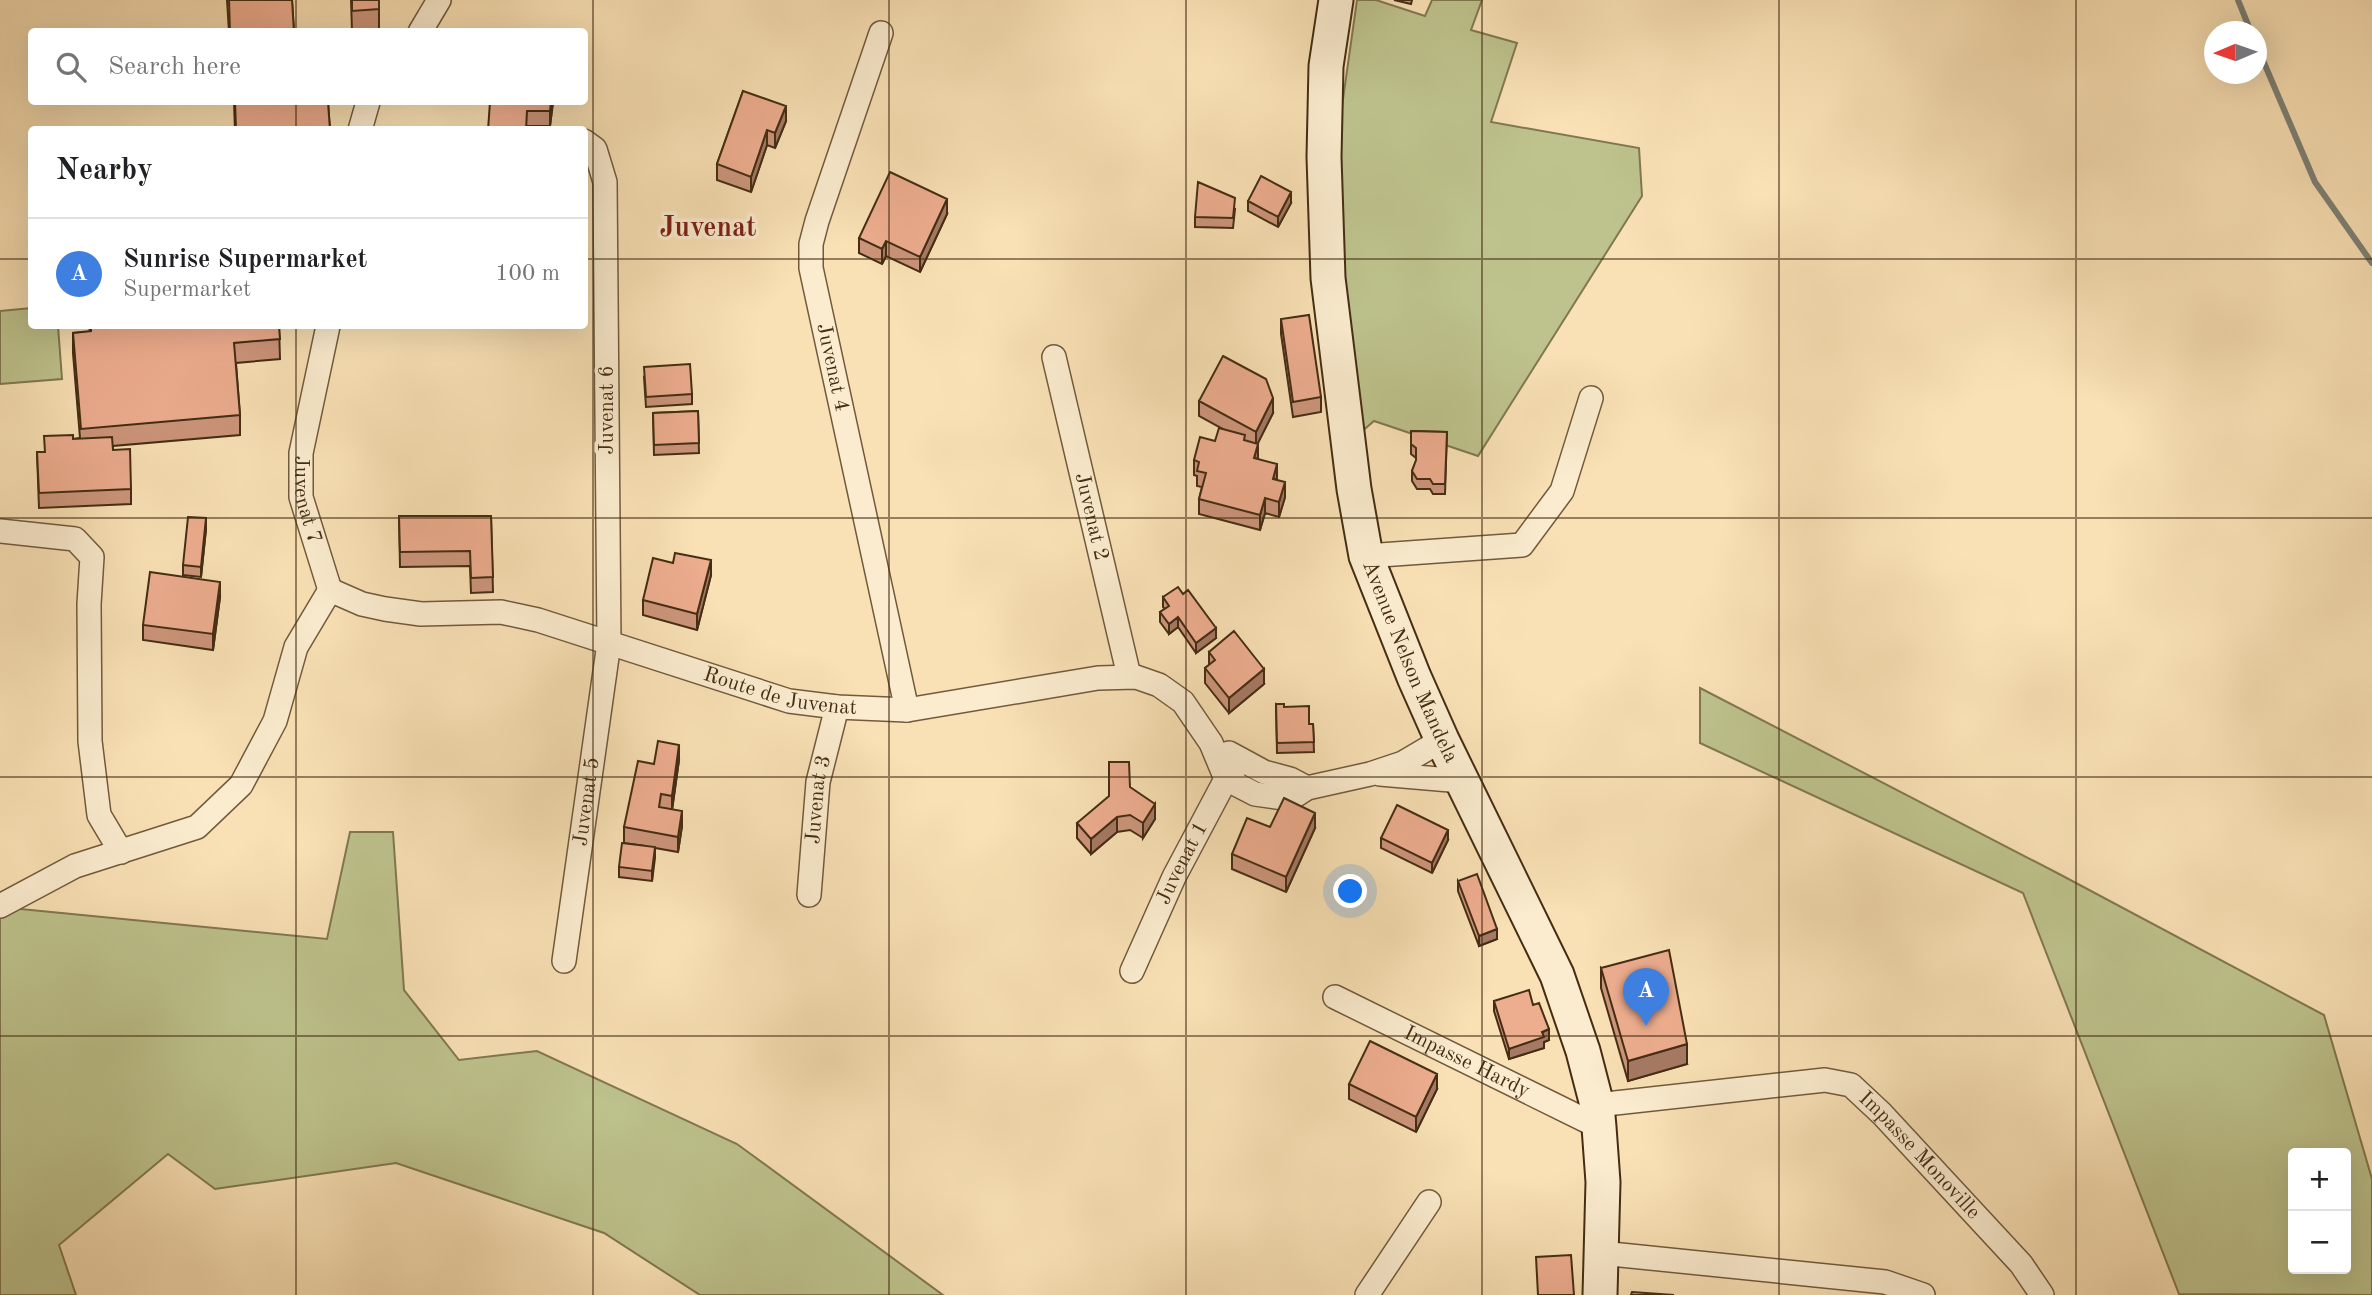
<!DOCTYPE html>
<meta charset="utf-8">
<style>
:root{--surface:#fff;--page:#f2f2f2;--text:#202124;--muted:#757577;--line:#e0e0e0;--accent:#8f2418}
body{margin:0;font-family:"Old Standard TT",serif;background:var(--page);color:var(--text)}
.controls{position:absolute;right:21px;bottom:21px;display:grid;overflow:hidden;border-radius:7px;box-shadow:0 7px 28px #0002}
.controls button{width:63px;height:63px;display:grid;place-items:center;padding:0;border:0;border-bottom:2px solid var(--line);background:var(--surface);color:var(--text);font:35px sans-serif}
.compass{position:absolute;left:2204px;top:21px;width:63px;height:63px;border-radius:50%;background:var(--surface);box-shadow:0 7px 28px #0002;rotate:268deg}
.you{position:absolute;left:1351px;top:892px;width:24px;height:24px;margin:-18px;border:5px solid #fff;border-radius:50%;background:#1a73e8;box-shadow:0 0 0 10px #1a73e833}
.badge{display:grid;place-items:center;width:46px;height:46px;border-radius:50%;background:var(--accent);color:#fff;font-size:23px;font-weight:700}
.pin{position:absolute;translate:-50% -58px;filter:drop-shadow(0 2px 4px #0008)}
.pin::after{content:'';position:absolute;top:37px;width:24px;height:21px;background:inherit;clip-path:polygon(0 0,100% 0,50% 100%)}
.list{margin:0;padding:0;list-style:none}
h2{display:flex;justify-content:space-between;align-items:center;height:91px;margin:0;padding:0 28px;font-size:30px}
h2 small{font-size:23px;font-weight:400;color:var(--muted)}
.list li{display:grid;grid-template-columns:46px 1fr auto;gap:21px;align-items:center;box-sizing:border-box;height:112px;padding:0 28px;border-top:2px solid var(--line)}
.list b{display:block;font-size:26px;white-space:nowrap}
.list p{margin:0;font-size:23px;white-space:nowrap;color:var(--muted)}
.list em{font-size:23px;font-style:normal;color:var(--muted)}
.icon{flex:none;width:38px;height:38px;fill:none;stroke:currentColor;stroke-width:2;stroke-linecap:round;stroke-linejoin:round}
.map{position:relative;flex:none;width:2372px;height:1295px;overflow:hidden}
.search{position:absolute;background:var(--surface);box-shadow:0 7px 28px #0002;left:28px;top:28px;width:560px;height:77px;display:flex;align-items:center;gap:18px;box-sizing:border-box;padding:0 24px;border-radius:7px;color:var(--muted);font-size:26px}
.panel{position:absolute;background:var(--surface);box-shadow:0 7px 28px #0002;left:28px;top:126px;width:560px;height:203px;border-radius:7px}
.map>svg:first-child{display:block}
.green{fill:#bec38d;stroke:#817850;stroke-width:2;fill-rule:evenodd}
.lines{fill:none;stroke-linecap:round;stroke-linejoin:round}
.stream{stroke:#7e8277;stroke-width:6}
.street-casing{stroke:#715a3c;stroke-width:26}
.secondary-casing{stroke:#442d13;stroke-width:37}
.street{stroke:#fbeccf;stroke-width:23}
.secondary{stroke:#fbeccf;stroke-width:33}
.wall{fill:#cc957b;stroke:#442d13;stroke-width:2}
.shaded-wall{fill:#a67964;stroke:#442d13;stroke-width:2}
.building{fill:#edad8f;stroke:#442d13;stroke-width:2}
.grid{fill:none;stroke:#442d13;stroke-width:2;stroke-opacity:0.55}
.labels{text-anchor:middle;dominant-baseline:central;stroke-width:7;stroke-linejoin:round;paint-order:stroke}
.street-label{font-size:21px;fill:#442d13;stroke:#fbeccf}
.district-label{font-size:28px;font-weight:bold;fill:#7a1f14;stroke:#fbeccf}
</style>
<div class="map">
<svg width="2372" height="1295" viewBox="0 0 2372 1295">
<rect width="100%" height="100%" fill="#f9e1b5"/>
<filter id="stains"><feTurbulence type="fractalNoise" baseFrequency=".00286" numOctaves="4"/><feColorMatrix values="0 0 0 0 .2 0 0 0 0 .09 0 0 0 0 .02 0 0 0 .5 -.17"/></filter>
<radialGradient id="worn" r=".72"><stop offset=".6" stop-color="#630" stop-opacity="0"/><stop offset="1" stop-color="#630" stop-opacity=".3"/></radialGradient>
<path class="green" d="M1357 0H1376L1425 16 1432 0H1482L1471 30 1517 43 1491 122 1639 148 1642 196 1478 456 1374 421 1359 434 1332 177Z
M31 308 32 326H58L62 379 0 384V311Z
M1700 688 2061 875 2324 1015 2372 1179V1295L2179 1294 2023 893 1700 743ZM2293 1153H2346V1269H2293Z
M350 832H393L404 990 459 1060 537 1051 737 1144 943 1295H700L604 1233 396 1163 215 1189 168 1154 59 1245 76 1295H0V907L327 939Z"/>
<g class="lines">
<path class="stream" d="M2238 0 2251 32
M2256 44 2315 182 2372 263"/>
<defs>
<g id="street">
<path d="M420 32 439 0"/>
<path id="s1" d="M881 33 817 221 811 244V268L907 710"/>
<path d="M360 130 368 102"/>
<path id="s2" d="M328 326 301 453V497L330 590"/>
<path id="s3" d="M1054 357 1129 676"/>
<path d="M0 531 75 539 92 557 89 604 90 741 99 815 121 852"/>
<path d="M1366 556 1522 545 1562 491 1591 398"/>
<path id="s4" d="M330 590 362 604 385 609 421 614 501 612 538 620 789 701 837 707 907 710 1098 678 1136 677 1159 685 1183 702 1211 743 1226 779 1255 794 1290 799 1307 788 1370 774 1403 763 1442 740"/>
<path d="M1229 753 1264 772 1290 779 1307 788"/>
<path d="M1380 774 1462 781"/>
<path id="s5" d="M809 895 818 782 837 707"/>
<path d="M0 906 75 866 197 827 241 785 275 721 296 647 330 590"/>
<path id="s6" d="M564 961 609 643 605 182 595 149 584 141"/>
<path id="s7" d="M1132 971 1174 877 1226 779 1241 760"/>
<path id="s8" d="M1335 997 1599 1127"/>
<path id="s9" d="M1597 1105 1825 1080 1851 1085 1882 1114 2021 1264 2042 1295"/>
<path d="M1601 1253 1885 1282 1923 1295"/>
<path d="M1367 1295 1429 1202"/>
</g>
<g id="secondary">
<path id="s10" d="M1336 0 1326 66 1324 157 1328 278 1354 489 1366 556 1414 677 1442 740 1557 975 1583 1051 1597 1105 1599 1127 1603 1182 1600 1295"/>
</g>
</defs>
<use href="#street" class="street-casing"/>
<use href="#secondary" class="secondary-casing"/>
<use href="#street" class="street"/>
<use href="#secondary" class="secondary"/>
</g>
<path class="wall" d="M227 0H292L294 32H229Z
M351 0H379V29L352 31Z
M1394 0H1412L1411 4Z
M743 91 786 121 775 148 767 145 751 192 717 180V164Z
M234 102H328L330 130H235Z
M490 102H553L550 126H527Z
M1248 201 1291 203 1278 227 1248 211Z
M1235 209 1233 228 1195 227V217Z
M947 214 920 272 886 256 882 264 859 253V238Z
M1281 319 1321 397V412L1293 417 1281 334Z
M89 326H279L280 359 236 363 240 415V435L113 446V450L131 489V504L39 508 37 452H44L73 439 80 438 73 353V333L90 332Z
M644 377 692 394V404L646 407Z
M1199 401 1273 413 1257 444 1258 459 1277 480 1285 497 1279 517 1265 513 1260 530 1199 514V499L1202 487 1197 486V476L1194 475V460L1215 441 1223 429 1199 416Z
M698 411 699 453 654 455 653 413Z
M1411 431 1447 432 1445 494H1433L1430 489H1417L1412 481V471L1416 461V458L1411 454Z
M399 516H491L493 592 471 593 470 566 400 567Z
M206 529 201 577 183 575V565Z
M673 563 711 575 697 630 643 615V600Z
M220 597 213 650 143 640V625Z
M1163 597 1216 638 1196 653 1178 627 1169 634 1160 622V612L1165 609 1163 607Z
M1209 652 1264 684 1229 713 1205 683V668L1209 665Z
M1276 704 1284 707 1309 724H1313L1314 752 1277 753Z
M679 760 672 809 682 826 678 852 655 848 652 881 619 877V867L645 846 624 843V827L654 764Z
M1130 787 1155 819 1143 838 1130 830 1117 832 1091 854 1077 838V823Z
M1270 827 1315 828 1286 892 1232 869V854Z
M1381 838 1448 840 1432 873 1381 848Z
M1458 881 1497 939 1479 946 1458 891Z
M1601 968 1687 1064 1628 1081 1601 988Z
M1494 1001 1533 1005 1549 1040 1544 1042V1048L1509 1059 1494 1011Z
M1349 1084 1437 1089 1416 1132 1349 1099Z"/>
<path class="shaded-wall" d="M551 102H553L550 126V111Z
M786 106V121L775 148V133Z
M767 130V145L751 192V177Z
M1291 192V203L1278 227V217Z
M947 199V214L920 272V257Z
M886 241V256L882 264V249Z
M1273 398V413L1256 447V432Z
M1258 444V459L1254 458Z
M1277 464V479H1273Z
M1285 482V497L1279 517V502Z
M1265 498V513L1260 530V515Z
M206 518V529L201 577V567Z
M711 560V575L697 630V614Z
M220 582V597L213 650V634Z
M1178 617V627L1169 634V624Z
M1216 628V638L1196 653V643Z
M1264 669V684L1229 713V698Z
M679 745V760L672 811V796Z
M1155 804V819L1143 838V823Z
M682 811V826L678 852V837Z
M1315 813V828L1286 892V877Z
M1117 817V832L1091 854V839Z
M1448 830V840L1432 873V863Z
M655 847V858L652 881V871Z
M1497 929V939L1479 946V936Z
M1549 1029V1040L1544 1042V1048L1509 1059V1049Z
M1687 1044V1064L1628 1081V1061Z
M1437 1074V1089L1416 1132V1117Z"/>
<path class="building" d="M229 0H292L294 32H230Z
M352 0H379V9L352 11Z
M743 91 786 106 775 133 767 130 751 177 717 164Z
M235 102H328L330 130H236Z
M490 102H551L550 111H527L526 130H488Z
M890 172 947 199 920 257 886 241 882 249 859 238Z
M1261 176 1291 192 1278 217 1248 201Z
M1198 182 1235 198 1233 218 1195 217Z
M1309 315 1321 397 1293 402 1281 319Z
M91 326H279L280 339 234 343 240 415 81 429 73 333 91 331Z
M1223 356 1266 379 1273 398 1256 432 1199 401Z
M690 364 692 394 646 397 644 367Z
M698 411 699 443 654 445 653 413Z
M1219 428 1245 435 1244 440 1258 444 1254 458 1277 464 1273 479 1285 482 1279 502 1265 498 1260 515 1199 499 1206 473 1197 471 1199 462 1194 460 1200 437 1215 441Z
M1411 431 1447 432 1445 484H1433L1430 479H1417L1412 471 1416 460V448L1411 444Z
M73 435V439L112 437 113 450 130 449 131 489 39 493 37 452H45L44 436Z
M399 516H491L493 577 471 578 470 551 400 552Z
M188 517 206 518 201 567 183 565Z
M675 553 711 560 697 614 643 600 653 558 673 563Z
M150 572 220 582 213 634 143 625Z
M1178 587 1183 594 1188 590 1216 628 1196 643 1178 617 1169 624 1160 612 1169 606 1163 597Z
M1234 631 1264 669 1229 698 1205 668 1215 660 1209 652Z
M1276 704H1284V707L1309 706V724H1313L1314 742 1277 743Z
M658 741 679 745 672 796 661 794 659 807 682 811 678 837 624 827 638 761 654 764Z
M1109 762H1129L1130 787 1155 804 1143 823 1130 815 1117 817 1091 839 1077 823 1109 796Z
M1284 798 1315 813 1286 877 1232 854 1247 818 1270 827Z
M1397 805 1448 830 1432 863 1381 838Z
M622 843 655 847 652 871 619 867Z
M1477 874 1497 929 1479 936 1458 881Z
M1669 950 1687 1044 1628 1061 1601 968Z
M1529 990 1533 1005 1539 1003 1549 1029 1542 1032 1544 1037 1509 1049 1494 1001Z
M1370 1041 1437 1074 1416 1117 1349 1084Z
M1571 1255 1574 1295H1538L1536 1257Z
M1632 1292 1674 1295H1631Z"/>
<path class="grid" d="M296 0V32M593 0V1295M889 0V1295M1186 0V1295M1482 0V1295M1779 0V1295M2076 0V1295M296 102V130M0 259H32M584 259H2372M296 326V1295M0 518H2372M0 777H2372M0 1036H2372"/>
<g class="labels">
<g class="street-label">
<text stroke="none"><textPath href="#s1" startOffset="348">Juvenat 4</textPath></text>
<text transform="translate(607 410) rotate(-90)">Juvenat 6</text>
<text stroke="none"><textPath href="#s2" startOffset="177">Juvenat 7</textPath></text>
<text stroke="none"><textPath href="#s3" startOffset="164">Juvenat 2</textPath></text>
<text stroke="none"><textPath href="#s10" startOffset="674">Avenue Nelson Mandela</textPath></text>
<text stroke="none"><textPath href="#s4" startOffset="466">Route de Juvenat</textPath></text>
<text stroke="none"><textPath href="#s5" startOffset="96">Juvenat 3</textPath></text>
<text stroke="none"><textPath href="#s6" startOffset="161">Juvenat 5</textPath></text>
<text stroke="none"><textPath href="#s7" startOffset="119">Juvenat 1</textPath></text>
<text stroke="none"><textPath href="#s8" startOffset="147">Impasse Hardy</textPath></text>
<text stroke="none"><textPath href="#s9" startOffset="354">Impasse Monoville</textPath></text>
</g>
<g class="district-label">
<text x="708" y="229">Juvenat</text>
</g>
</g>
<rect width="100%" height="100%" filter="url(#stains)"/>
<rect width="100%" height="100%" fill="url(#worn)"/>
</svg>
<div class="controls">
<button>+</button>
<button>−</button>
</div>
<svg class="compass" viewBox="-18 -18 36 36"><path d="M0-13l5 13h-10z" fill="#e53935"/><path d="M0 13l5-13h-10z" fill="#757577"/></svg>
<div class="you"></div>
<div class="pin badge" style="left:1646px;top:1026px;background:#3f7fe0">A</div>
<div class="search"><svg class="icon" aria-label="search" viewBox="0 0 24 24"><circle cx="10" cy="10" r="6"/><path d="M15 15l6 6"/></svg>Search here</div>
<section class="panel">
<h2>Nearby<small></small></h2>
<ul class="list">
<li><span class="badge" style="background:#3f7fe0">A</span><div><b>Sunrise Supermarket</b><p>Supermarket</p></div><em>100 m</em></li>
</ul>
</section>
</div>
